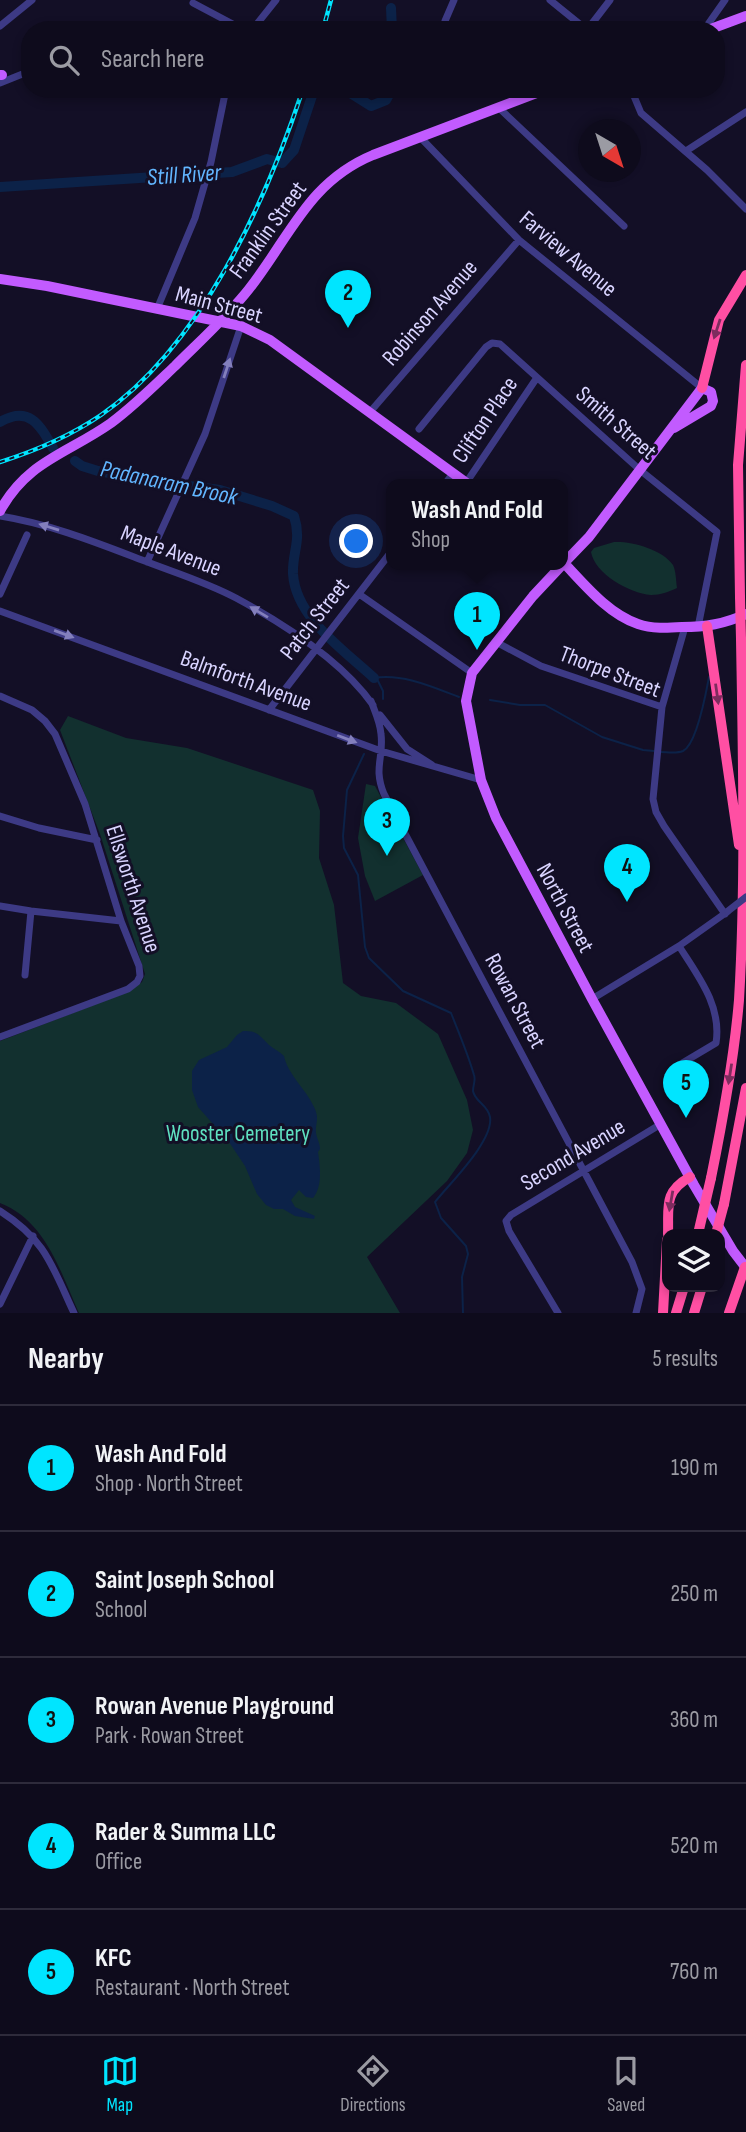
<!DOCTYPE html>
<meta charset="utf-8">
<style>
:root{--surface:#0e0b1c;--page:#171425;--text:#f1f3f6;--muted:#9b9ba3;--line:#2e2b3b;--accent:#00e5ff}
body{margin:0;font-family:"Sofia Sans Condensed",sans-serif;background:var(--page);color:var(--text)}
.controls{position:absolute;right:21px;bottom:21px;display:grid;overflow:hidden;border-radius:14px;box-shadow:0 4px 10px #0003}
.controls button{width:63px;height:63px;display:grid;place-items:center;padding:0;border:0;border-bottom:2px solid var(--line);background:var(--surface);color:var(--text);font:35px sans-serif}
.compass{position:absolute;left:578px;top:119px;width:63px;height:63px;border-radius:50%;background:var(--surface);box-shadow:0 4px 10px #0003;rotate:141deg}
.you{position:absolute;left:357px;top:542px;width:24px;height:24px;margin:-18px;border:5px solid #fff;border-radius:50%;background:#1a73e8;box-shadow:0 0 0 10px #1a73e833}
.badge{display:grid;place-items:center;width:46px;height:46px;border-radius:50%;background:var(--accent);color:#111;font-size:23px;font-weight:700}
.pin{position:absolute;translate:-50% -58px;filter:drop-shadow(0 2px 4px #0008)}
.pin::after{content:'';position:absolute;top:37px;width:24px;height:21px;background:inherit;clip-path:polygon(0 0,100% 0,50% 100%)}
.popup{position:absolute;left:386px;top:479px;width:182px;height:91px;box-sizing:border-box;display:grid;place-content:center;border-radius:14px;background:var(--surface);filter:drop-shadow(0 2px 5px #0005);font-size:23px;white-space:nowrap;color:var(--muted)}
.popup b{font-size:26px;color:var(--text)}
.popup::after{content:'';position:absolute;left:50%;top:100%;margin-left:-14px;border:14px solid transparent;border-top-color:var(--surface)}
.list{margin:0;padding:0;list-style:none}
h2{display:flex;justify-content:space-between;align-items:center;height:91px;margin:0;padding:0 28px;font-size:30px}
h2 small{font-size:23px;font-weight:400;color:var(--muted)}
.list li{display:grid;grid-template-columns:46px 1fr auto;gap:21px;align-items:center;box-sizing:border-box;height:126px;padding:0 28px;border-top:2px solid var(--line)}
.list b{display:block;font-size:26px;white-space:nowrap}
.list p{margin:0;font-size:23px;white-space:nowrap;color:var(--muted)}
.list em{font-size:23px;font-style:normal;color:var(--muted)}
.icon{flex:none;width:38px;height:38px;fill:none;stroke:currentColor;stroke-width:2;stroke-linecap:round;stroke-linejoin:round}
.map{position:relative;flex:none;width:746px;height:1313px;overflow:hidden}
.search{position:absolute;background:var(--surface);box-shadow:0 4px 10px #0003;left:21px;right:21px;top:21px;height:77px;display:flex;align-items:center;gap:18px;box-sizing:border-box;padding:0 24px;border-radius:28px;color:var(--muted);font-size:26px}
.sheet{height:721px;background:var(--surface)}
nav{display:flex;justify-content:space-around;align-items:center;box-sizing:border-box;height:98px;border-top:2px solid var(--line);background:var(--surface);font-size:19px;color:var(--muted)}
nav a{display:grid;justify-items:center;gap:4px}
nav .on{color:var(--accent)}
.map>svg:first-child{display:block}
.green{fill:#12302f}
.water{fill:#0c2248}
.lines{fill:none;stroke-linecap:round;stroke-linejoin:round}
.stream{stroke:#0c2248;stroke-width:2}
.river{stroke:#0c2248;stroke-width:10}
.minor{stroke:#3d3a85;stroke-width:7}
.major{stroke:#c25bff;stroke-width:10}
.highway{stroke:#ff4fa3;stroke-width:10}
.rail-casing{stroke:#00e5ff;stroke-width:4.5}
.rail{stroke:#130f26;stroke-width:2;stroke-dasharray:5;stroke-linecap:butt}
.minor-bridge{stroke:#3d3a85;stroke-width:7}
.highway-bridge{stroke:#ff4fa3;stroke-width:10}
.oneway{fill:#7d2c5e}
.oneway2{fill:#837fbc}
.labels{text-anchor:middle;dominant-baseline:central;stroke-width:6;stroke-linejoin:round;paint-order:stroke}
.street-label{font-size:23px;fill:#d9d4ff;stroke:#130f26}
.park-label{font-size:23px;fill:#5fe0c0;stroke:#130f26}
.water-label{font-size:24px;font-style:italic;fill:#62b6ff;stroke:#130f26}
</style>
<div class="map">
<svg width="746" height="1313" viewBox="0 0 746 1313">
<rect width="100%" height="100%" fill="#130f26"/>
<path class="green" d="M614 542C631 541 662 549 673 565 676 571 676 581 677 588 668 592 661 595 651 595 629 593 595 574 591 552L594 548Z
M68 716 126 738 187 748 313 790 320 811 319 858 334 905 343 983 361 996 396 1003 438 1034 467 1100 473 1130 467 1153 447 1181 367 1257 400 1313H79C60 1271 46 1221 0 1203V1041L130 991 142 982 145 974 100 834 60 730Z
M366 784 375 786 423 875 375 901 365 876 358 838Z"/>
<path class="water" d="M243 1031C257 1030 260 1036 269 1045 274 1049 279 1051 284 1056 288 1075 306 1089 314 1107 320 1119 315 1123 316 1133 317 1139 320 1143 320 1149L318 1152C320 1166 323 1186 313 1198L306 1197 299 1190 291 1200 295 1207 315 1216 314 1219 295 1216 283 1209H274L266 1205 257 1194 245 1166 229 1142 198 1107 192 1090V1071L199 1060 227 1047 237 1035Z"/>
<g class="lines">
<path class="stream" d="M374 678C402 673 433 687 459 697
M377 679 383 691V699
M490 700 520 705H545L602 737 643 750 654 751
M660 752C667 752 676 754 683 751 697 744 706 693 709 677
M364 754 347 790 343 836 344 848 358 875 365 947 369 958 403 991 451 1013C459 1033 468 1054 474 1075 476 1080 473 1085 473 1091 475 1102 488 1105 490 1117 494 1141 449 1184 435 1202L441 1218 466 1246 468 1254 462 1277 463 1313"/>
<path class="river" d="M391 8 392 30
M344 89 371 106 386 100 392 89
M0 187 232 172 267 159 282 163 294 150 313 93 317 89
M0 422C29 405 40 425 53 448
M75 461 82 466 98 471 173 484 220 490 272 506 294 516C302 541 292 552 293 574 296 618 344 650 374 678"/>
<path class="minor" d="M550 0 587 30
M193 3 244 30
M445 21 454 0
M0 26 32 0
M252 30 276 0
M587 30 610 0
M704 30 725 0
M0 83 30 71
M631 89 641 113 707 170 746 209
M518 100 526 89
M498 107 624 226
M420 137 519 240 702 388
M686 151 746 112
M157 309 195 218 211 162 226 89
M370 412 519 240
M419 429 486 347 492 343 500 344 640 470 717 532 698 627
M466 483 536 379
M445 484 453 473
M0 516C50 524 95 542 142 560 173 572 206 582 236 598 284 624 342 661 373 705
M147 562 205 434 241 326
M0 594 27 535
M359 594 472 673
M0 611 381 751 481 780
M685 627 662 707 653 799 656 812 664 826 725 914
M496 642 541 666 662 707
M0 696 32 710 45 721 55 734 85 804 121 921 139 966 140 976 137 982 128 989 0 1037
M371 701C375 712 380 722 381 734 384 759 373 767 384 794L632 1262 642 1289 636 1313
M269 710 391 552
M380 715 407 749 432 765
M0 816 39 828 97 840
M0 906 31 911 121 921
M679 946C698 976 722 1006 716 1043L679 1065 686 1079
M25 975 31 911
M592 999 679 946 727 912
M0 1211C46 1240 52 1266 74 1313
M0 1304 33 1236
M558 1313 509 1231 506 1221 511 1215 661 1124"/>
<path class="major" d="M708 30 746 16
M0 75H2
M0 279 47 286 241 326 270 340 468 484
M0 511C27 461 67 454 111 423 134 406 154 386 175 366 200 341 227 317 249 289 290 237 308 182 373 155L547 89
M563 562C584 584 608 614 638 624 652 629 668 628 682 627 706 627 724 624 746 614
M563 564 533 596 472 673 466 701 481 780 496 818 592 999 694 1185 733 1251 746 1268
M563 564 589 537 702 388 711 392 713 401 711 406 674 428"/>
<path class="highway" d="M702 388 719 320 746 275
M740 597 738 465 746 365
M707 626 739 845
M711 1178C723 1119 734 1060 739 1000 746 880 743 759 741 639
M724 1204 746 1088
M668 1234C669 1207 663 1192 690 1177
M663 1313 667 1240
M676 1313 684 1287
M694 1313 702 1287
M729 1313 745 1267"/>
<defs>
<path id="rail" d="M323 30 331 0
M0 462C35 451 70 436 101 415 201 346 266 202 303 89"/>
</defs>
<use href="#rail" class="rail-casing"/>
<use href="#rail" class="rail"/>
<path class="minor-bridge" d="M728 911 746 897"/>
<path class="highway-bridge" d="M740 597 741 639
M698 1234 711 1178
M716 1234 724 1204"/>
</g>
<defs><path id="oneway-solid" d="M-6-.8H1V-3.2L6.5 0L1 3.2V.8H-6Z" transform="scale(1.75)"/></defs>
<g class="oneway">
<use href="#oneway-solid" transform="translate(717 329) rotate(108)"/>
<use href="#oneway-solid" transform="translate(717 694) rotate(82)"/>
<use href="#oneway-solid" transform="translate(730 1074) rotate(99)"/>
<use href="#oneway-solid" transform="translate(671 1201) rotate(100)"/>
</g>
<g class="oneway2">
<use href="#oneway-solid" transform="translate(227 368) rotate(-72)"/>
<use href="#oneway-solid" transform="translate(49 527) rotate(-163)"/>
<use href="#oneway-solid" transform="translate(259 612) rotate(-149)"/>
<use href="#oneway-solid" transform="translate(64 634) rotate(20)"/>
<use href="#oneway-solid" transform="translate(347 739) rotate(21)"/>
</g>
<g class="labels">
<g class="street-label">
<text transform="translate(268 230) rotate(-54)">Franklin Street</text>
<text transform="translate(568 254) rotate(40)">Farview Avenue</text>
<text transform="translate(219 305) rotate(15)">Main Street</text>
<text transform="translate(430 313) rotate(-49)">Robinson Avenue</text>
<text transform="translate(485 420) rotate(-56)">Clifton Place</text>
<text transform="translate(616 423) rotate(41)">Smith Street</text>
<text transform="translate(171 551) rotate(21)">Maple Avenue</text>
<text transform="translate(315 619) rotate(-52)">Patch Street</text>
<text transform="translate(610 672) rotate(21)">Thorpe Street</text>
<text transform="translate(246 681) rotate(20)">Balmforth Avenue</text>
<text transform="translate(133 889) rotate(72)">Ellsworth Avenue</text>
<text transform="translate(565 908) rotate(62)">North Street</text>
<text transform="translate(515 1001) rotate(62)">Rowan Street</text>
<text transform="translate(573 1155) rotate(-31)">Second Avenue</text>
</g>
<g class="park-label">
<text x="238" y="1134">Wooster Cemetery</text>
</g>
<g class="water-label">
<text transform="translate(184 175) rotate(-4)">Still River</text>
<text transform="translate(169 483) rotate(12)">Padanaram Brook</text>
</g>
</g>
</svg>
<div class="controls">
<button><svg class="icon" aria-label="layers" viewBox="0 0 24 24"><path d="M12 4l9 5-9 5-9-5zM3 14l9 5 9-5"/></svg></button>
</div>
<svg class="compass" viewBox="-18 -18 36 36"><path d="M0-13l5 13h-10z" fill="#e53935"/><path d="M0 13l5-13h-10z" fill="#9b9ba3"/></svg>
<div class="you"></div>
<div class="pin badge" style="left:477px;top:650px">1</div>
<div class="popup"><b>Wash And Fold</b>Shop</div>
<div class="pin badge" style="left:348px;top:328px">2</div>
<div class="pin badge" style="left:387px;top:856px">3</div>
<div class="pin badge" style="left:627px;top:902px">4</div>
<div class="pin badge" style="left:686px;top:1118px">5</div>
<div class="search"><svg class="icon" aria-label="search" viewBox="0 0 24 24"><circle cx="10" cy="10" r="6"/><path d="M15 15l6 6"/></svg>Search here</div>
</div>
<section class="sheet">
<h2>Nearby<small>5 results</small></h2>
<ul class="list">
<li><span class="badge">1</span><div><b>Wash And Fold</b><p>Shop · North Street</p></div><em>190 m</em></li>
<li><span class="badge">2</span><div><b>Saint Joseph School</b><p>School</p></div><em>250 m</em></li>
<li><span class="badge">3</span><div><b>Rowan Avenue Playground</b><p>Park · Rowan Street</p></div><em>360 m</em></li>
<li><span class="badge">4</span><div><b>Rader &amp; Summa LLC</b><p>Office</p></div><em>520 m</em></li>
<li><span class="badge">5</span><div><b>KFC</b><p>Restaurant · North Street</p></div><em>760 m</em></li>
</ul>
</section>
<nav>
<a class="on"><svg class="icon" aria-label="map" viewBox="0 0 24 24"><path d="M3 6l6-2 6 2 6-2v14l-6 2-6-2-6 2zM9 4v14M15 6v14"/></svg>Map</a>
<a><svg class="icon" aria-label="directions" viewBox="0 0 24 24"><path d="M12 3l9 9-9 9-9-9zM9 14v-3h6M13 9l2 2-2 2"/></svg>Directions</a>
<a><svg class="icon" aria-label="saved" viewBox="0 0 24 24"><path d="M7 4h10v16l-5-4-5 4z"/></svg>Saved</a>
</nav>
